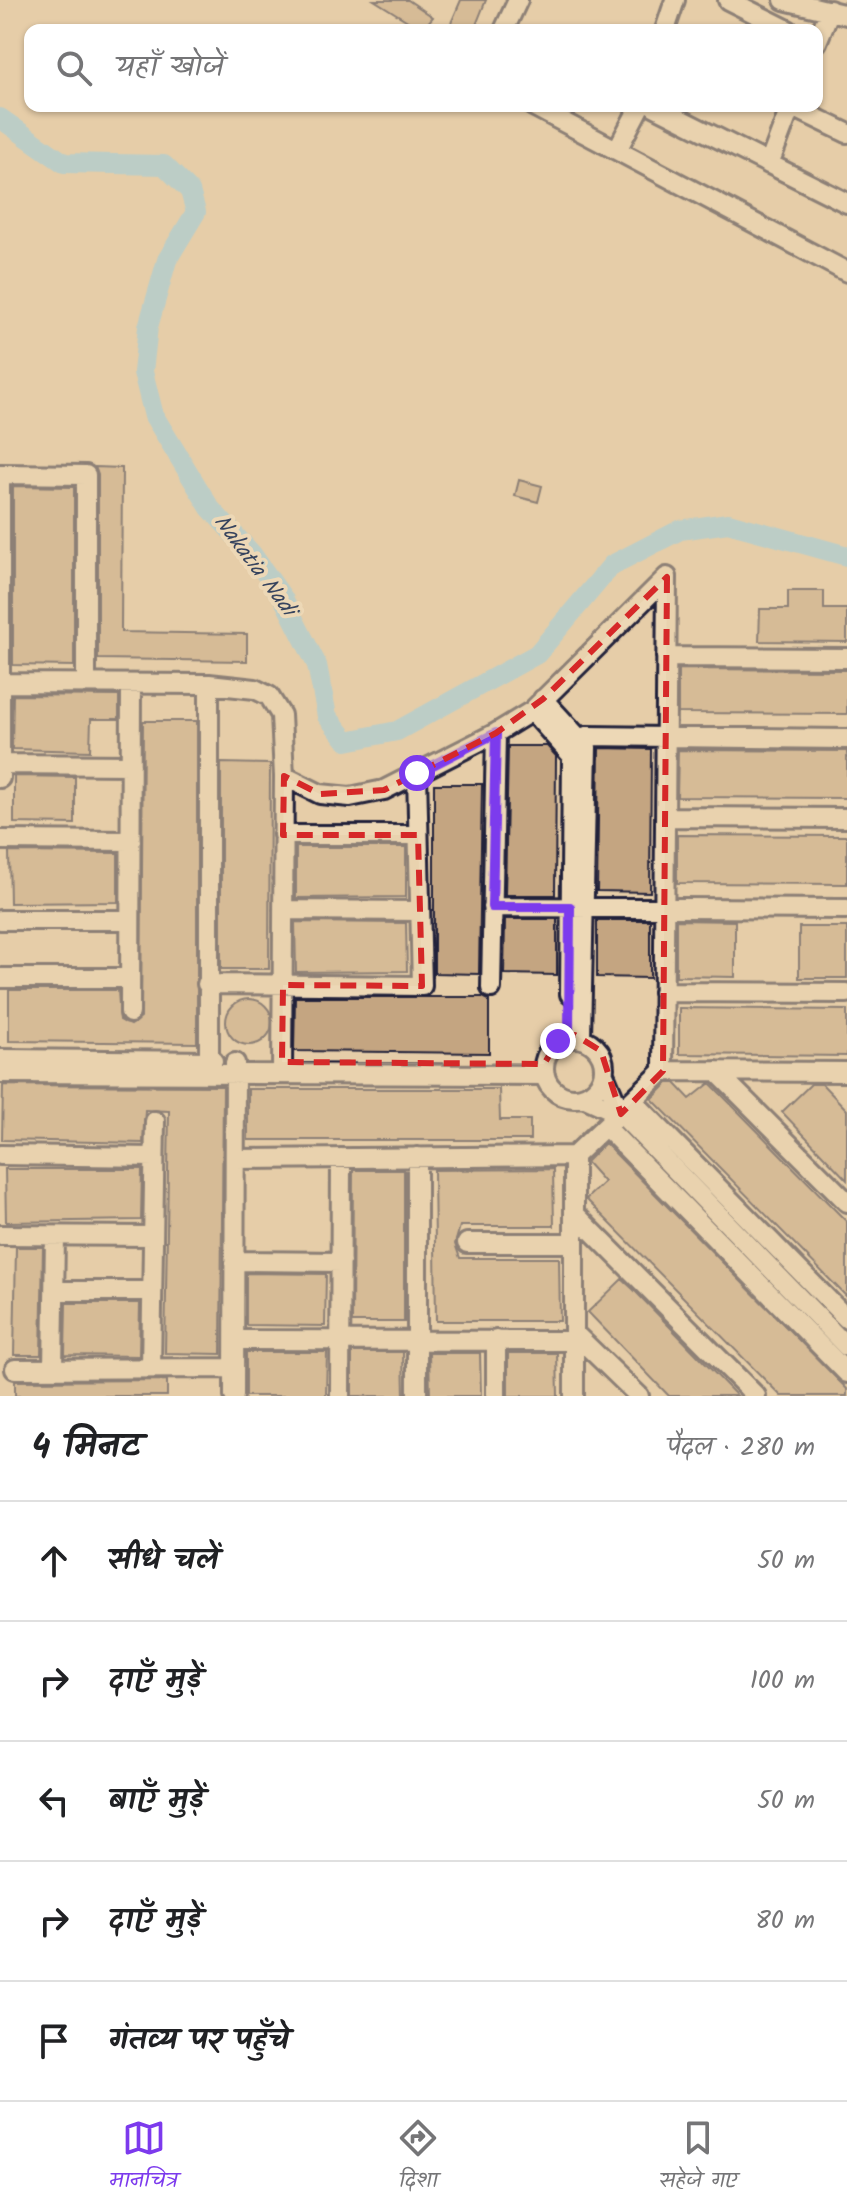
<!DOCTYPE html>
<html lang="hi">
<meta charset="utf-8">
<style>
:root{--surface:#fff;--page:#f2f2f2;--text:#202124;--muted:#757577;--line:#e0e0e0;--accent:#7c3aed}
body{margin:0;font-family:Kalam,"Playpen Sans Deva",sans-serif;background:var(--page);color:var(--text)}
.stop{position:absolute;width:24px;height:24px;margin:-18px;border:6px solid #7c3aed;border-radius:50%;background:#fff}
.stop.end{background:#7c3aed;border-color:#fff;box-shadow:0 2px 8px #0008}
.list{margin:0;padding:0;list-style:none}
h2{display:flex;justify-content:space-between;align-items:center;height:104px;margin:0;padding:0 32px;font-size:34px}
h2 small{font-size:26px;font-weight:400;color:var(--muted)}
.list li{display:grid;grid-template-columns:52px 1fr auto;gap:24px;align-items:center;box-sizing:border-box;height:120px;padding:0 32px;border-top:2px solid var(--line)}
.list b{display:block;font-size:30px;white-space:nowrap}
.list em{font-size:26px;font-style:normal;color:var(--muted)}
.icon{flex:none;width:44px;height:44px;fill:none;stroke:currentColor;stroke-width:2;stroke-linecap:round;stroke-linejoin:round}
.map{position:relative;flex:none;width:847px;height:1396px;overflow:hidden}
.search{position:absolute;background:var(--surface);box-shadow:0 2px 6px #0004;left:24px;right:24px;top:24px;height:88px;display:flex;align-items:center;gap:20px;box-sizing:border-box;padding:0 28px;border-radius:16px;color:var(--muted);font-size:30px}
.sheet{height:704px;background:var(--surface)}
nav{display:flex;justify-content:space-around;align-items:center;box-sizing:border-box;height:112px;border-top:2px solid var(--line);background:var(--surface);font-size:22px;color:var(--muted)}
nav a{display:grid;justify-items:center;gap:4px}
nav .on{color:var(--accent)}
.map>svg:first-child{display:block}
.lines{fill:none;stroke-linecap:round;stroke-linejoin:round}
.river{stroke:#8bcdec;stroke-width:20}
.building{fill:#c4a581;stroke:#22223b;stroke-width:2}
.minor-casing{stroke:#22223b;stroke-width:24}
.minor{stroke:#edd8b6;stroke-width:18}
.route{stroke:#7c3aed;stroke-width:10}
.marked{fill:none;stroke:#d62828;stroke-width:6;stroke-dasharray:16 10;stroke-linejoin:round}
.labels{text-anchor:middle;dominant-baseline:central;stroke-width:8;stroke-linejoin:round;paint-order:stroke}
.water-label{font-size:22px;font-style:italic;fill:#37445e;stroke:#edd8b6}
</style>
<div class="map">
<svg width="847" height="1396" viewBox="0 0 847 1396">
<rect width="100%" height="100%" fill="#e6cda8"/>
<filter id="ink" filterUnits="userSpaceOnUse"><feTurbulence type="fractalNoise" baseFrequency=".0125" numOctaves="2"/><feDisplacementMap in="SourceGraphic" scale="16" xChannelSelector="R" yChannelSelector="G"/><feConvolveMatrix kernelMatrix="1 2 1 2 8 2 1 2 1" color-interpolation-filters="sRGB"/></filter>
<g filter="url(#ink)">
<g class="lines">
<path class="river" d="M0 118 64 163 164 165 190 191 196 212 167 260 148 327 143 372 154 416 210 508 252 554 283 598 317 665 327 716 347 741 397 731 537 654 612 565 680 530 728 523 847 556"/>
</g>
<path class="building" d="M374 0H408L433 17 422 30Z
M461 0H486L474 30H448Z
M95 467 122 468 121 632 247 634V661L98 659V475Z
M519 480 542 486 538 502 515 496Z
M13 486 74 487V666L13 665Z
M788 591H824V609H847V642L759 641 760 609H788Z
M678 669 847 670V714L678 713Z
M13 695 119 696V719H91L90 751 12 749Z
M143 721H197V1043L9 1041V990H118L120 1020 131 1025 141 1018Z
M508 746H547L556 756 555 895H505Z
M599 748 651 749 650 892 597 891Z
M678 750 847 751V798L677 797Z
M221 763 270 764 269 969H221Z
M14 776 75 777V824L14 823Z
M434 784H482L479 974 434 973Z
M677 835 847 836V884L677 883Z
M296 847H406V897L296 898Z
M9 852 118 853V902L10 903Z
M505 919H557V975L504 974Z
M597 920H650V978L597 977Z
M676 920 735 921V977L676 976Z
M295 922 406 923 407 971 296 972Z
M799 927H847V978H799Z
M295 997H483L489 1000V1053L294 1051Z
M226 1022a23 23 0 1 1 46 0a23 23 0 1 1-46 0Z
M679 1008 847 1010V1056L679 1054Z
M668 1083H675L690 1099 710 1083 847 1222V1297L652 1099Z
M811 1084H822L847 1110V1180L782 1112Z
M3 1085 223 1086 221 1354 165 1353 169 1111 145 1110 143 1143 2 1140Z
M248 1089H499L500 1120H530V1140H248Z
M605 1143 847 1389V1396H781L586 1199 604 1182 586 1162Z
M5 1169H142L141 1220 6 1222Z
M553 1169 554 1226H460L455 1244 460 1258H559L560 1321H436L434 1170Z
M353 1170H404V1322H352Z
M16 1247H43L41 1355H14Z
M246 1273 326 1274 325 1326 246 1325Z
M622 1279 633 1289 737 1396H669L588 1312Z
M66 1303H140L139 1356 65 1355Z
M246 1352H327L326 1396H246Z
M352 1352H403L404 1396H352Z
M429 1353H480L481 1396H430Z
M508 1353H557L558 1396H508Z
M167 1380V1396H15V1381Z"/>
<g class="lines">
<defs>
<path id="minor" d="M728 0 788 30
M784 0 847 15
M504 30 518 0
M665 30 675 0
M817 42 830 10
M533 106 847 272
M654 106 847 203
M791 106 847 133
M617 150 640 106
M769 164 791 106
M0 474 86 475V683
M666 657 847 658
M1 683 209 684 255 689 269 696 281 715 284 776 282 1074
M543 699 587 747 581 1037
M532 711 572 756 570 994
M571 742 586 736 847 739
M0 764 131 765
M284 776 320 794 350 797 384 790 496 733 532 711 667 577
M0 778V474
M665 817 847 818
M283 835H418
M0 840 131 841
M492 907 847 909
M283 910 420 911
M0 920H130
M0 978H130
M207 984 422 986 417 773
M491 988 496 733
M663 992 847 993
M130 1013 131 684
M544 1068a30 30 0 1 1 60 0a30 30 0 1 1-60 0Z
M0 1059 213 1061
M209 1061V684
M663 1071 667 577
M716 1071 847 1202
M0 1073 545 1075
M583 1097 621 1114 604 1074
M633 1101 847 1319
M621 1114 847 1347
M606 1127 847 1373
M0 1155 154 1157
M417 1157V1396
M235 1159 574 1156
M574 1213 756 1396
M0 1235 153 1236
M467 1243H574
M235 1261 341 1262
M55 1291H152
M574 1333 639 1396
M235 1340 574 1341
M496 1340V1396
M151 1368 155 1121
M15 1369 234 1368
M53 1369 55 1236
M234 1396 235 1063
M340 1396 341 1158
M574 1396V1156L663 1071 847 1072"/>
</defs>
<use href="#minor" class="minor-casing"/>
<use href="#minor" class="minor"/>
</g>
</g>
<g class="lines" filter="url(#ink)">
<path class="route" d="M417 773 496 733 492 907H570L569 1037 558 1041"/>
</g>
<path d="M0 0H847V1396H0ZM667 577 663 1071 621 1114 601 1051 575 1035 558 1041 544 1064 282 1062 283 985 422 986 418 835H283L284 776 320 794 384 790 496 733 543 699Z" fill="#e6cda8" fill-opacity=".55" fill-rule="evenodd"/>
<path class="marked" d="M667 577 663 1071 621 1114 601 1051 575 1035 558 1041 544 1064 282 1062 283 985 422 986 418 835H283L284 776 320 794 384 790 496 733 543 699Z"/>
<g class="labels">
<g class="water-label">
<text transform="translate(254 566) rotate(53)">Nakatia Nadi</text>
</g>
</g>
</svg>
<div class="stop" style="left:417px;top:773px"></div>
<div class="stop end" style="left:558px;top:1041px"></div>
<div class="search"><svg class="icon" aria-label="search" viewBox="0 0 24 24"><circle cx="10" cy="10" r="6"/><path d="M15 15l6 6"/></svg>यहाँ खोजें</div>
</div>
<section class="sheet">
<h2>4 मिनट<small>पैदल · 280 m</small></h2>
<ul class="list">
<li><svg class="icon" aria-label="ahead" viewBox="0 0 24 24"><path d="M12 20V5M6 11l6-6 6 6"/></svg><div><b>सीधे चलें</b></div><em>50 m</em></li>
<li><svg class="icon" aria-label="right" viewBox="0 0 24 24"><path d="M7 20v-9h11M14 6l5 5-5 5"/></svg><div><b>दाएँ मुड़ें</b></div><em>100 m</em></li>
<li><svg class="icon" aria-label="left" viewBox="0 0 24 24"><path d="M17 20v-9H6M10 6l-5 5 5 5"/></svg><div><b>बाएँ मुड़ें</b></div><em>50 m</em></li>
<li><svg class="icon" aria-label="right" viewBox="0 0 24 24"><path d="M7 20v-9h11M14 6l5 5-5 5"/></svg><div><b>दाएँ मुड़ें</b></div><em>80 m</em></li>
<li><svg class="icon" aria-label="arrive" viewBox="0 0 24 24"><path d="M6 21V4h12l-3 4 3 4H6"/></svg><div><b>गंतव्य पर पहुँचे</b></div></li>
</ul>
</section>
<nav>
<a class="on"><svg class="icon" aria-label="map" viewBox="0 0 24 24"><path d="M3 6l6-2 6 2 6-2v14l-6 2-6-2-6 2zM9 4v14M15 6v14"/></svg>मानचित्र</a>
<a><svg class="icon" aria-label="directions" viewBox="0 0 24 24"><path d="M12 3l9 9-9 9-9-9zM9 14v-3h6M13 9l2 2-2 2"/></svg>दिशा</a>
<a><svg class="icon" aria-label="saved" viewBox="0 0 24 24"><path d="M7 4h10v16l-5-4-5 4z"/></svg>सहेजे गए</a>
</nav>
